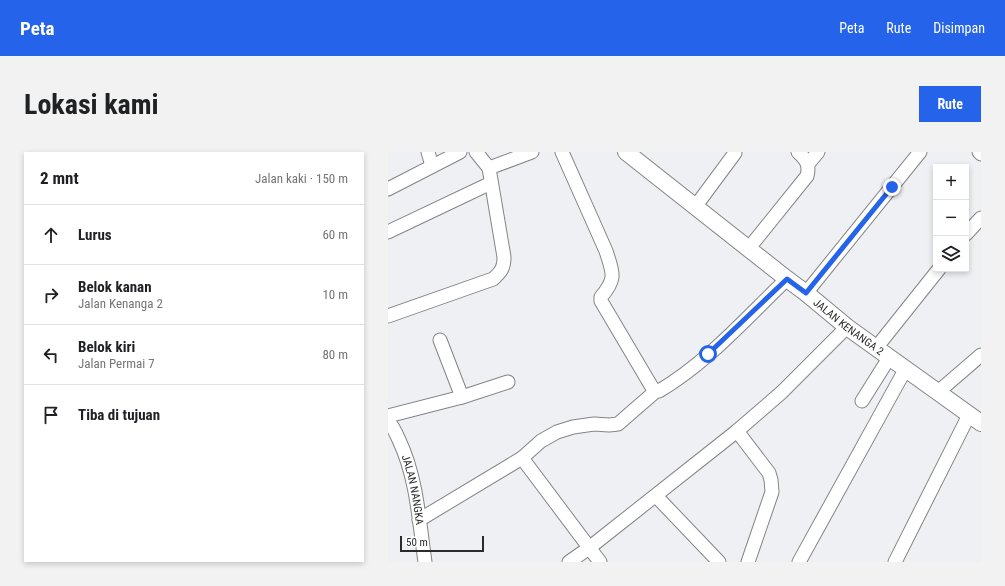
<!DOCTYPE html>
<html lang="id">
<meta charset="utf-8">
<style>
:root{--surface:#fff;--page:#f2f2f2;--text:#202124;--muted:#757577;--line:#e0e0e0;--accent:#2563eb}
body{margin:0;font-family:"Roboto Condensed",sans-serif;background:var(--page);color:var(--text)}
.controls{position:absolute;right:12px;top:12px;display:grid;overflow:hidden;border-radius:0px;box-shadow:0 2px 6px #0003}
.controls button{width:36px;height:36px;display:grid;place-items:center;padding:0;border:0;border-bottom:1px solid var(--line);background:var(--surface);color:var(--text);font:20px sans-serif}
.scale{position:absolute;left:12px;bottom:10px;width:84px;box-sizing:border-box;padding-left:4px;border:2px solid #2b2b2c;border-top:0;font-size:11px;line-height:14px;white-space:nowrap;color:#2b2b2c;-webkit-text-stroke:3px #fff;paint-order:stroke}
.stop{position:absolute;width:12px;height:12px;margin:-9px;border:3px solid #2563eb;border-radius:50%;background:#fff}
.stop.end{background:#2563eb;border-color:#fff;box-shadow:0 1px 4px #0008}
.list{margin:0;padding:0;list-style:none}
h2{display:flex;justify-content:space-between;align-items:center;height:52px;margin:0;padding:0 16px;font-size:17px}
h2 small{font-size:13px;font-weight:400;color:var(--muted)}
.list li{display:grid;grid-template-columns:26px 1fr auto;gap:12px;align-items:center;box-sizing:border-box;height:60px;padding:0 16px;border-top:1px solid var(--line)}
.list b{display:block;font-size:15px;white-space:nowrap}
.list p{margin:0;font-size:13px;white-space:nowrap;color:var(--muted)}
.list em{font-size:13px;font-style:normal;color:var(--muted)}
.icon{flex:none;width:22px;height:22px;fill:none;stroke:currentColor;stroke-width:2;stroke-linecap:round;stroke-linejoin:round}
.map{position:relative;flex:none;width:593px;height:410px;overflow:hidden;border-radius:0px}
header{display:flex;align-items:center;gap:24px;box-sizing:border-box;height:56px;padding:0 20px;background:var(--accent);color:#fff}
header strong{font-size:19px}
nav{display:flex;gap:22px;margin-inline-start:auto;font-size:14px}
.intro{display:flex;align-items:center;justify-content:space-between;box-sizing:border-box;height:96px;padding:0 24px}
h1{margin:0;font-size:28px}
.button{padding:10px 18px;border-radius:0px;background:var(--accent);color:#fff;font-size:14px;font-weight:700}
main{display:flex;gap:24px;padding:0 24px}
aside{flex:1;background:var(--surface);border-radius:0px;box-shadow:0 2px 6px #0003}
.map>svg:first-child{display:block}
.lines{fill:none;stroke-linecap:round;stroke-linejoin:round}
.minor-casing{stroke:#838487;stroke-width:15}
.major-casing{stroke:#838487;stroke-width:18}
.minor{stroke:#fff;stroke-width:13}
.major{stroke:#fff;stroke-width:16}
.route{stroke:#2563eb;stroke-width:5}
.labels{text-anchor:middle;dominant-baseline:central;stroke-width:3;stroke-linejoin:round;paint-order:stroke}
.street-label{font-size:11px;fill:#2b2b2c;stroke:#fff}
</style>
<header>
<strong>Peta</strong>
<nav><a>Peta</a><a>Rute</a><a>Disimpan</a></nav>
</header>
<div class="intro"><h1>Lokasi kami</h1><a class="button">Rute</a></div>
<main>
<aside>
<h2>2 mnt<small>Jalan kaki · 150 m</small></h2>
<ul class="list">
<li><svg class="icon" aria-label="ahead" viewBox="0 0 24 24"><path d="M12 20V5M6 11l6-6 6 6"/></svg><div><b>Lurus</b></div><em>60 m</em></li>
<li><svg class="icon" aria-label="right" viewBox="0 0 24 24"><path d="M7 20v-9h11M14 6l5 5-5 5"/></svg><div><b>Belok kanan</b><p>Jalan Kenanga 2</p></div><em>10 m</em></li>
<li><svg class="icon" aria-label="left" viewBox="0 0 24 24"><path d="M17 20v-9H6M10 6l-5 5 5 5"/></svg><div><b>Belok kiri</b><p>Jalan Permai 7</p></div><em>80 m</em></li>
<li><svg class="icon" aria-label="arrive" viewBox="0 0 24 24"><path d="M6 21V4h12l-3 4 3 4H6"/></svg><div><b>Tiba di tujuan</b></div></li>
</ul>
</aside>
<div class="map">
<svg width="593" height="410" viewBox="0 0 593 410">
<rect width="100%" height="100%" fill="#eff0f3"/>
<g class="lines">
<defs>
<g id="minor">
<path d="M40 0 44 14"/>
<path d="M174 0 218 99C225 121 229 126 213 145V149L265 237 271 239C319 211 359 165 399 127"/>
<path d="M591 0 593 2"/>
<path d="M420 12 430 0"/>
<path d="M101 16 144 0"/>
<path d="M0 37 72 0"/>
<path d="M307 55 347 1"/>
<path d="M0 80 103 31"/>
<path d="M578 82 593 66"/>
<path d="M361 96 419 24C422 13 418 7 410 0"/>
<path d="M418 141 532 0"/>
<path d="M0 164 105 127C113 120 116 116 116 105L101 16 88 0"/>
<path d="M52 188 74 245"/>
<path d="M488 196 551 117"/>
<path d="M550 240 593 203"/>
<path d="M474 249 501 206"/>
<path d="M0 264 74 245 120 230"/>
<path id="s1" d="M0 269C5 274 8 281 11 288 29 326 31 369 37 410"/>
<path d="M349 279 381 321 383 328 384 340 360 410"/>
<path d="M134 306 212 410"/>
<path d="M268 344 331 410"/>
<path d="M31 368 134 306 153 289 169 280 185 275 206 272 221 273 230 272 268 239"/>
<path d="M181 410 201 396 349 279 394 240 459 175"/>
<path d="M411 410 517 218"/>
<path d="M507 410 581 263"/>
</g>
<g id="major">
<path id="s2" d="M238 0 399 127 418 141 459 175 593 271"/>
</g>
</defs>
<use href="#minor" class="minor-casing"/>
<use href="#major" class="major-casing"/>
<use href="#minor" class="minor"/>
<use href="#major" class="major"/>
</g>
<g class="lines">
<path class="route" d="M320 202 399 127 418 141 504 35"/>
</g>
<g class="labels">
<g class="street-label">
<text stroke="none"><textPath href="#s2" startOffset="283">JALAN KENANGA 2</textPath></text>
<text stroke="none"><textPath href="#s1" startOffset="74">JALAN NANGKA</textPath></text>
</g>
</g>
</svg>
<div class="controls">
<button>+</button>
<button>−</button>
<button><svg class="icon" aria-label="layers" viewBox="0 0 24 24"><path d="M12 4l9 5-9 5-9-5zM3 14l9 5 9-5"/></svg></button>
</div>
<div class="scale">50 m</div>
<div class="stop" style="left:320px;top:202px"></div>
<div class="stop end" style="left:504px;top:35px"></div>
</div>
</main>
